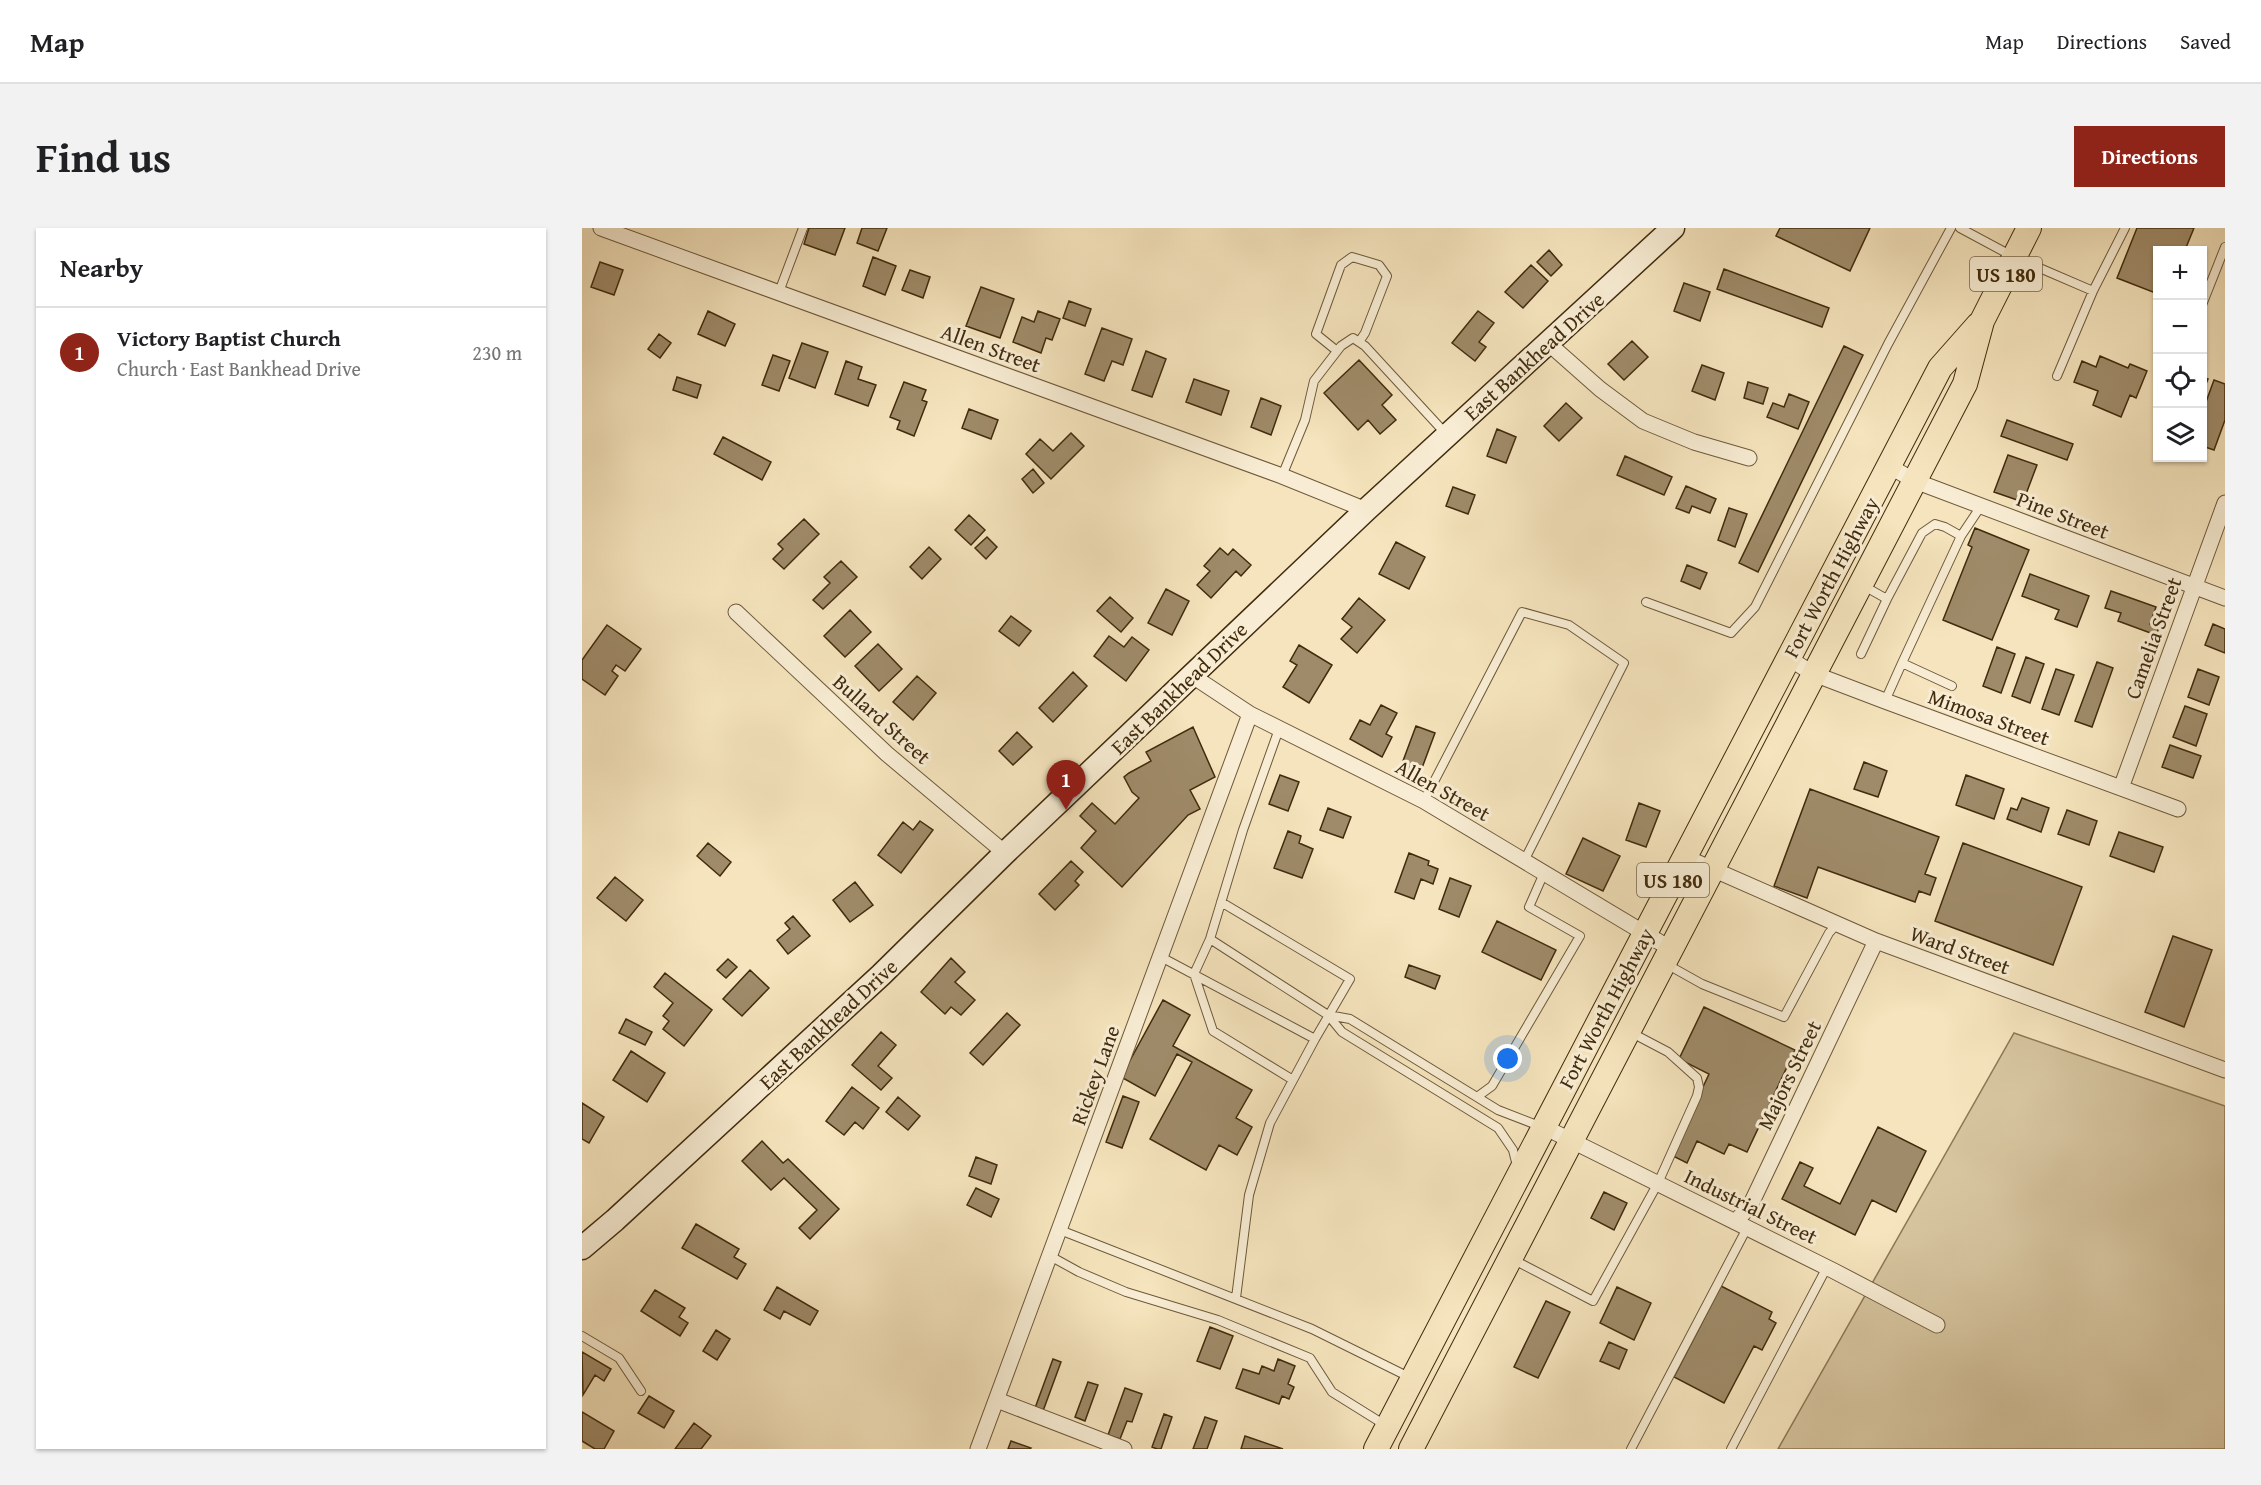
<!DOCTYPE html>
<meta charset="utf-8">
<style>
:root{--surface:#fff;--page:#f2f2f2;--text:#202124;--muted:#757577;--line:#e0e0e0;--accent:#8f2418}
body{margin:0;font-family:"Gentium Book Plus",serif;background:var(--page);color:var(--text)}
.controls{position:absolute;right:18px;top:18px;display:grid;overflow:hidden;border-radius:0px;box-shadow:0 2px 4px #0004}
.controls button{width:54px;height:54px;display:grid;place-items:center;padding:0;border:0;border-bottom:2px solid var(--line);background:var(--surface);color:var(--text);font:30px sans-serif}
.you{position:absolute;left:926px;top:831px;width:21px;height:21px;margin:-15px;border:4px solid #fff;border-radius:50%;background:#1a73e8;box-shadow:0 0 0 9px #1a73e833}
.badge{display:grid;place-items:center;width:39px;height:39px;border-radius:50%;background:var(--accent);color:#fff;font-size:20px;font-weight:700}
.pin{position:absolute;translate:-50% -50px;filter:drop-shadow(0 2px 3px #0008)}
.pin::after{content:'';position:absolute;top:32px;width:21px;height:18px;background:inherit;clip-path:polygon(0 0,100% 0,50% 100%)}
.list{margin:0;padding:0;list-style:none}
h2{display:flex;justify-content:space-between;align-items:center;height:78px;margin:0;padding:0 24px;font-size:26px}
h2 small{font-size:20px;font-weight:400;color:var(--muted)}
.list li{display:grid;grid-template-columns:39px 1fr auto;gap:18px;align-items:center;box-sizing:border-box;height:90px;padding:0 24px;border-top:2px solid var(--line)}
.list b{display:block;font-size:22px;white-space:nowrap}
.list p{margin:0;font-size:20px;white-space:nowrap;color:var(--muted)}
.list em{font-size:20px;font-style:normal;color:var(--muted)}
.icon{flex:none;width:33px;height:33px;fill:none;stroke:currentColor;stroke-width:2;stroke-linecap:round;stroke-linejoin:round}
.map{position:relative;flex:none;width:1643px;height:1221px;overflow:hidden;border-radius:0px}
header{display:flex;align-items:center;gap:36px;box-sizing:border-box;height:84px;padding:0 30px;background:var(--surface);border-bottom:2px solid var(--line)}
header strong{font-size:28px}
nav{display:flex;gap:33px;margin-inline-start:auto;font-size:21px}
.intro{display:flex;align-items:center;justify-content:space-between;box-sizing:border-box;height:144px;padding:0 36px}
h1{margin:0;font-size:42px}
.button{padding:15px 27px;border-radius:0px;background:var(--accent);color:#fff;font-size:21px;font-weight:700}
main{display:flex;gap:36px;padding:0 36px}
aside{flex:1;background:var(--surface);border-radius:0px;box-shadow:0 2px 4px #0004}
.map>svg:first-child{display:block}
.green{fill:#d6c59f;stroke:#8c7856;stroke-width:1.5}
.building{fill:#9f8b69;stroke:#412b0d;stroke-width:1.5}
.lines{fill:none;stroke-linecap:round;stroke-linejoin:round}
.lane-casing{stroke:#6e5939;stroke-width:10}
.street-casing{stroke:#6e5939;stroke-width:17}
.secondary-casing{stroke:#412b0d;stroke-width:25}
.primary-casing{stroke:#412b0d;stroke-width:26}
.lane{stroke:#f8edd4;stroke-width:8}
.street{stroke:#f8edd4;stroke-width:15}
.secondary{stroke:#f8edd4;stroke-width:22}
.primary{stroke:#f5e4bd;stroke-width:24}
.labels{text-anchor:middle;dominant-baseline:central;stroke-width:6;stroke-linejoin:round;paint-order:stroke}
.shield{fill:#f8edd4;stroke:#786549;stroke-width:1.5}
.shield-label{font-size:20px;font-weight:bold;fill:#412b0d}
.street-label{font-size:21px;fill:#412b0d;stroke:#f8edd4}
</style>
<header>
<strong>Map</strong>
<nav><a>Map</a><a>Directions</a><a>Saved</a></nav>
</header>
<div class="intro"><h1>Find us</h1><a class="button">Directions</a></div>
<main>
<aside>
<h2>Nearby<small></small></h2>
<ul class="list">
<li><span class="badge">1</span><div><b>Victory Baptist Church</b><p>Church · East Bankhead Drive</p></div><em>230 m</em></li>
</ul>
</aside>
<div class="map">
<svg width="1643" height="1221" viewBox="0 0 1643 1221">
<rect width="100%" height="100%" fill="#f5e4bd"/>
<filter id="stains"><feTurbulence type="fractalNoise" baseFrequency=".00333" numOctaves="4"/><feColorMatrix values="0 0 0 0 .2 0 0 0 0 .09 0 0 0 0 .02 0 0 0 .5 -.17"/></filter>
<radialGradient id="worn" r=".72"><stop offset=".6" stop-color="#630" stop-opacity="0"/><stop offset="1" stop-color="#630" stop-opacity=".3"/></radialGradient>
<path class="green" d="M1432 805 1643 878V1221H1196Z"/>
<path class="building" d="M227 0H263L253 27 222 16Z
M280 0H305L296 23 275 15Z
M1198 0H1288L1268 43 1194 8Z
M1555 0H1612L1603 22H1576V66L1535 50Z
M967 22 980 37 969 48 955 34Z
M291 29 314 38 303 67 281 58Z
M18 34 41 42 32 67 9 59Z
M949 37 966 53 941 80 923 64Z
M1142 41 1247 80 1240 99 1135 61Z
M328 42 348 49 341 70 320 62Z
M1102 55 1128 64 1118 93 1092 83Z
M399 59 432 71 418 110 384 98Z
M487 73 509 81 503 98 481 90Z
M126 83 153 96 143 118 116 106Z
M456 83 478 91 470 112 464 110 459 125 431 114 440 89 452 94Z
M896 83 912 95 897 114 904 119 893 133 870 115Z
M520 100 550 111 541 137 530 133 522 153 503 146Z
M77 106 89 115 78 130 66 121Z
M1050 113 1066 129 1042 152 1026 136Z
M220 115 246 124 233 160 207 150Z
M1262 118 1281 127 1176 344 1157 335Z
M564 123 584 131 570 169 550 162Z
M191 127 208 133 197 163 180 157Z
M1518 128 1546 140 1548 136 1565 143 1554 170 1548 167 1539 189 1511 177 1516 163 1492 154 1500 133 1514 139Z
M777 132 810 167 800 177 814 192 798 206 786 192 776 202 742 165Z
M264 133 280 139 276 151 294 157 286 178 253 166Z
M1120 137 1142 145 1133 172 1110 163Z
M95 149 119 157 115 170 91 162Z
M1620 149 1626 151 1620 166Z
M612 151 647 163 639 187 604 174Z
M1632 152 1643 156V192L1632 222 1620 218V185Z
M322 154 344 162 340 172 345 174 332 208 315 201 318 193 308 189Z
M1166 154 1186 160 1181 176 1162 170Z
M1207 166 1227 174 1216 201 1185 189 1191 175 1202 179Z
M679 170 699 178 689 207 669 199Z
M984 175 1000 190 977 213 962 198Z
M387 181 416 192 409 211 380 200Z
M1425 192 1491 216 1485 232 1419 208Z
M915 201 934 209 924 235 905 228Z
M489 205 502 218 469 251 444 226 458 211 471 223Z
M141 209 189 234 180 252 132 226Z
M1426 227 1455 237 1441 274 1412 264Z
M1043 228 1090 249 1082 267 1035 247Z
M451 241 462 255 451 265 440 251Z
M1104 258 1134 271 1128 285 1110 278 1107 285 1094 280Z
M871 259 893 267 886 286 864 278Z
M1147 280 1165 286 1153 319 1136 312Z
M387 287 403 302 389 317 373 302Z
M222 291 237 306 202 341 191 331 201 321 196 316Z
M1393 300 1447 322 1410 412 1361 392 1390 319 1386 317Z
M405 309 415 319 404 331 393 320Z
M814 314 843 329 827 361 797 346Z
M347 319 359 331 340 351 328 339Z
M638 320 646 327 651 321 669 337 659 348 654 343 629 370 615 357 628 343 622 338Z
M259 333 275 349 241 381 231 372 248 355 242 349Z
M1105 337 1125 345 1118 361 1099 353Z
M1448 346 1507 368 1495 399 1473 391 1477 382 1440 368Z
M584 361 607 373 590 407 566 395Z
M1529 363 1574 379 1568 396 1577 400 1574 407 1536 393 1539 385 1523 380Z
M528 369 551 390 539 404 515 383Z
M777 370 803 392 775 425 759 411 770 399 760 391Z
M268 382 289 404 263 429 242 408Z
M429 388 449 403 437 418 417 403Z
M1631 396 1643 401V425L1623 417Z
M25 397 59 421 43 443 34 437 30 443 36 448 23 467 0 451V432Z
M527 408 542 419 550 409 567 422 544 453 512 428Z
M296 416 320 441 297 463 273 438Z
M717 417 750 437 727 475 701 459 715 437 708 433Z
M1415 419 1433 426 1419 465 1401 458Z
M1444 429 1462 436 1448 475 1430 468Z
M1515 434 1531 440 1510 499 1493 493Z
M1474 441 1492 447 1477 487 1460 481Z
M1616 441 1637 449 1627 477 1606 469Z
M491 444 505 458 471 494 457 480Z
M335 448 354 465 331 492 311 474Z
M799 477 815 485 804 506 810 509 800 529 768 511 778 492 788 497Z
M1603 478 1625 486 1614 518 1591 509Z
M834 498 853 505 837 548 818 541Z
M611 499 633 549 608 562 618 581 606 587 540 659 499 620 514 603 498 588 510 575 533 596 557 570 550 564 542 549 547 545 569 533 564 524Z
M435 504 450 519 431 537 417 523Z
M1588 517 1619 528 1611 550 1580 539Z
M1282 534 1305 543 1296 569 1272 561Z
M698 547 717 554 706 583 687 576Z
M1384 547 1422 561 1412 591 1374 577Z
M1228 561 1357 609 1343 646 1354 650 1348 667 1337 663 1333 674 1236 639 1225 670 1192 658Z
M1440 570 1467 580 1459 604 1425 591 1429 580 1435 582Z
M1057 575 1078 583 1064 619 1044 612Z
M746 580 769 589 761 610 738 602Z
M1485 582 1515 593 1507 617 1476 606Z
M338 593 351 602 319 645 296 627 321 594 331 602Z
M706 603 719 608 717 615 731 621 720 650 692 640Z
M1537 604 1581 619 1572 644 1528 628Z
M1001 610 1038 628 1021 663 984 646Z
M126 615 149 634 138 648 115 628Z
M1381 615 1500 659 1471 737 1353 693Z
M827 625 847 633 846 637 856 641 851 656 839 651 832 671 813 664Z
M489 633 501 644 493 653 497 657 473 682 457 666Z
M33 649 61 672 44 693 15 670Z
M868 650 889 658 877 689 857 681Z
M273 654 291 677 268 694 251 672Z
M211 688 228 708 206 726 195 712 208 701 203 695Z
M915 693 974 722 959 752 900 724Z
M1591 708 1630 722 1602 799 1563 784Z
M369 730 383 744 373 754 393 772 379 787 369 779 363 786 339 764Z
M146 731 155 739 144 750 135 742Z
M827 737 858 748 853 761 823 749Z
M168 742 187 760 160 788 141 771Z
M83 745 130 782 102 818 81 801 87 793 81 788 91 775 72 759Z
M581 772 608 787 591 818 670 862 654 890 670 899 655 927 637 917 624 942 568 911 610 834 595 826 573 868 539 849Z
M1122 779 1213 822 1165 924 1147 916 1142 926 1115 913 1105 935 1089 927 1127 846 1097 831Z
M425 785 438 797 401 837 388 825Z
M44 791 70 804 63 817 37 805Z
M299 804 314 817 296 838 310 850 299 862 270 837Z
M49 823 83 845 65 874 31 852Z
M270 859 297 880 281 901 273 894 262 907 244 893Z
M541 868 557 874 540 920 524 914Z
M316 869 338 888 326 902 304 884Z
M0 875 22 889 7 915 0 911Z
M1296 899 1344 923 1314 984 1290 972 1273 1007 1200 971 1218 934 1231 940 1222 958 1258 976Z
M180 913 201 935 206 931 257 981 228 1011 217 1000 235 982 202 950 189 962 160 933Z
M394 929 415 937 409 956 387 948Z
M394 960 417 971 409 989 385 977Z
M1022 964 1045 975 1032 1002 1009 990Z
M114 996 157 1021 152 1029 164 1036 155 1051 100 1020Z
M1139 1058 1190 1084 1187 1091 1194 1095 1180 1122 1172 1118 1142 1175 1092 1149Z
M195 1059 236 1083 228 1097 202 1083 198 1091 182 1082Z
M1035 1059 1069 1075 1052 1112 1018 1095Z
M73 1062 103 1080 97 1089 106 1095 98 1108 59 1083Z
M964 1073 988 1084 956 1150 932 1139Z
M628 1099 651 1108 638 1141 615 1133Z
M134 1102 148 1111 135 1132 121 1123Z
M1027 1114 1045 1122 1037 1141 1018 1133Z
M0 1124 29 1141 22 1153 13 1147 1 1167Z
M471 1131 479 1134 461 1183 453 1180Z
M696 1131 713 1138 706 1156 712 1159 707 1171 700 1168 697 1176 654 1160 661 1141 677 1146 680 1138 692 1143Z
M506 1154 516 1157 503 1193 493 1189Z
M543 1160 560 1166 550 1194 545 1193 538 1211 526 1207Z
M67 1168 92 1183 82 1200 56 1185Z
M0 1184 32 1203 22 1221H13L0 1213Z
M582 1186 590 1189 579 1221H575L570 1219Z
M623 1189 635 1193 625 1221H611Z
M112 1195 129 1208 119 1221H93Z
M663 1208 701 1221H659Z
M429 1213 449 1220 448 1221H426Z"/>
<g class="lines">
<defs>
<path id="lane" d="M1378 0 1432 29 1511 63 1543 0
M197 64 221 0
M1620 77 1643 19
M755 123 734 106 759 37 770 29 797 37 805 48 783 105 777 114
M1475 148 1511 63
M700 248 723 192 732 153 759 118 771 110 783 118 864 206
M1280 357 1305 371 1340 305 1353 296 1363 299 1379 308
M1064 374 1149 405 1173 379 1306 116 1369 0
M1279 426 1305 371
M1370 458 1320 435 1379 308 1399 278
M1303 473 1320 435
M697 501 661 602 628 711 746 787
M842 573 940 384 987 397 1042 435 942 633
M639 674 768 751 733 811
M628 711 612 746 631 803 711 852
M579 729 733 811 688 895 667 967 654 1070
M1086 737 1120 756 1202 789 1247 705 1255 696
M895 869 910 858 998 708 947 679 962 645
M935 938 931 922 916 900 760 804 746 787 768 791 916 882 960 899
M478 1002 730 1101 827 1149
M468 1028 497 1044 544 1064 636 1092 728 1130 750 1164 803 1197
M932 1032 1011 1073 1076 955 1115 868 1117 859 1115 850 1086 824 1048 804
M0 1108 37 1130 59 1163
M1049 1221 1165 1000
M1149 1221 1245 1039"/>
<path id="street" d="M19 0 700 248 784 282
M966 115 1018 161 1061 193 1112 214 1167 230
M1307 238 1333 253 1643 370
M154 384 305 526 423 625
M1206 430 1232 446 1303 473 1596 581
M609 447 668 486 842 573 1089 721
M1539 560 1643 275
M1103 629 1294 713 1643 842
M962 899 1252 1043 1355 1097
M1153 994 1168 978 1294 713
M415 1172 542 1221
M396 1221 668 486"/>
<path id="secondary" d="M0 1020 33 992 299 747 423 625 784 282 1091 0"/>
<path id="primary" d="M794 1221 1358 140 1396 97
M829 1221 1383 156 1400 93 1447 0"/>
</defs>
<use href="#lane" class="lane-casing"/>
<use href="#street" class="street-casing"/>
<use href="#secondary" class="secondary-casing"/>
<use href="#primary" class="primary-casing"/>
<use href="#lane" class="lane"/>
<use href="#street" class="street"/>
<use href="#secondary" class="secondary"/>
<use href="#primary" class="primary"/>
</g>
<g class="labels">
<g class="shield">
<rect x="1388" y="29" width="72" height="34" rx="4.5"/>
<rect x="1055" y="635" width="72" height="34" rx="4.5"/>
</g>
<g class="shield-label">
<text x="1424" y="46">US 180</text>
<text x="1091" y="652">US 180</text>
</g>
<g class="street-label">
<text transform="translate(409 120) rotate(20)">Allen Street</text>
<text transform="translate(952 128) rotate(-42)">East Bankhead Drive</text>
<text transform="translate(1481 287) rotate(21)">Pine Street</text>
<text transform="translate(1249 349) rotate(-62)">Fort Worth Highway</text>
<text transform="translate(1571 410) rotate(-70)">Camelia Street</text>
<text transform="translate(597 460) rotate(-44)">East Bankhead Drive</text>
<text transform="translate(1407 489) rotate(20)">Mimosa Street</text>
<text transform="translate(300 491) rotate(42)">Bullard Street</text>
<text transform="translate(861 562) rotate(29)">Allen Street</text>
<text transform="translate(1378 722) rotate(20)">Ward Street</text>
<text transform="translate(1024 780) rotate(-62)">Fort Worth Highway</text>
<text transform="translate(246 796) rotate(-43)">East Bankhead Drive</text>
<text transform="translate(513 847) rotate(-70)">Rickey Lane</text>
<text transform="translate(1207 847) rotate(-64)">Majors Street</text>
<text transform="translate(1169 978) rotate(26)">Industrial Street</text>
</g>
</g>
<rect width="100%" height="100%" filter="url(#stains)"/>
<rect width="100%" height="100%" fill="url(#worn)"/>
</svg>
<div class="controls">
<button>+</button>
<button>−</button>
<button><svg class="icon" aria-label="locate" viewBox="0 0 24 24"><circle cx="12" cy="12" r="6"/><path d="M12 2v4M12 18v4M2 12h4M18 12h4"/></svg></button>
<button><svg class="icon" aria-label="layers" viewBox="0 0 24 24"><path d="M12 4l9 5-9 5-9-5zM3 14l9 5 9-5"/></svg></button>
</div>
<div class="you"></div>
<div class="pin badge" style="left:484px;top:582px">1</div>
</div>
</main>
